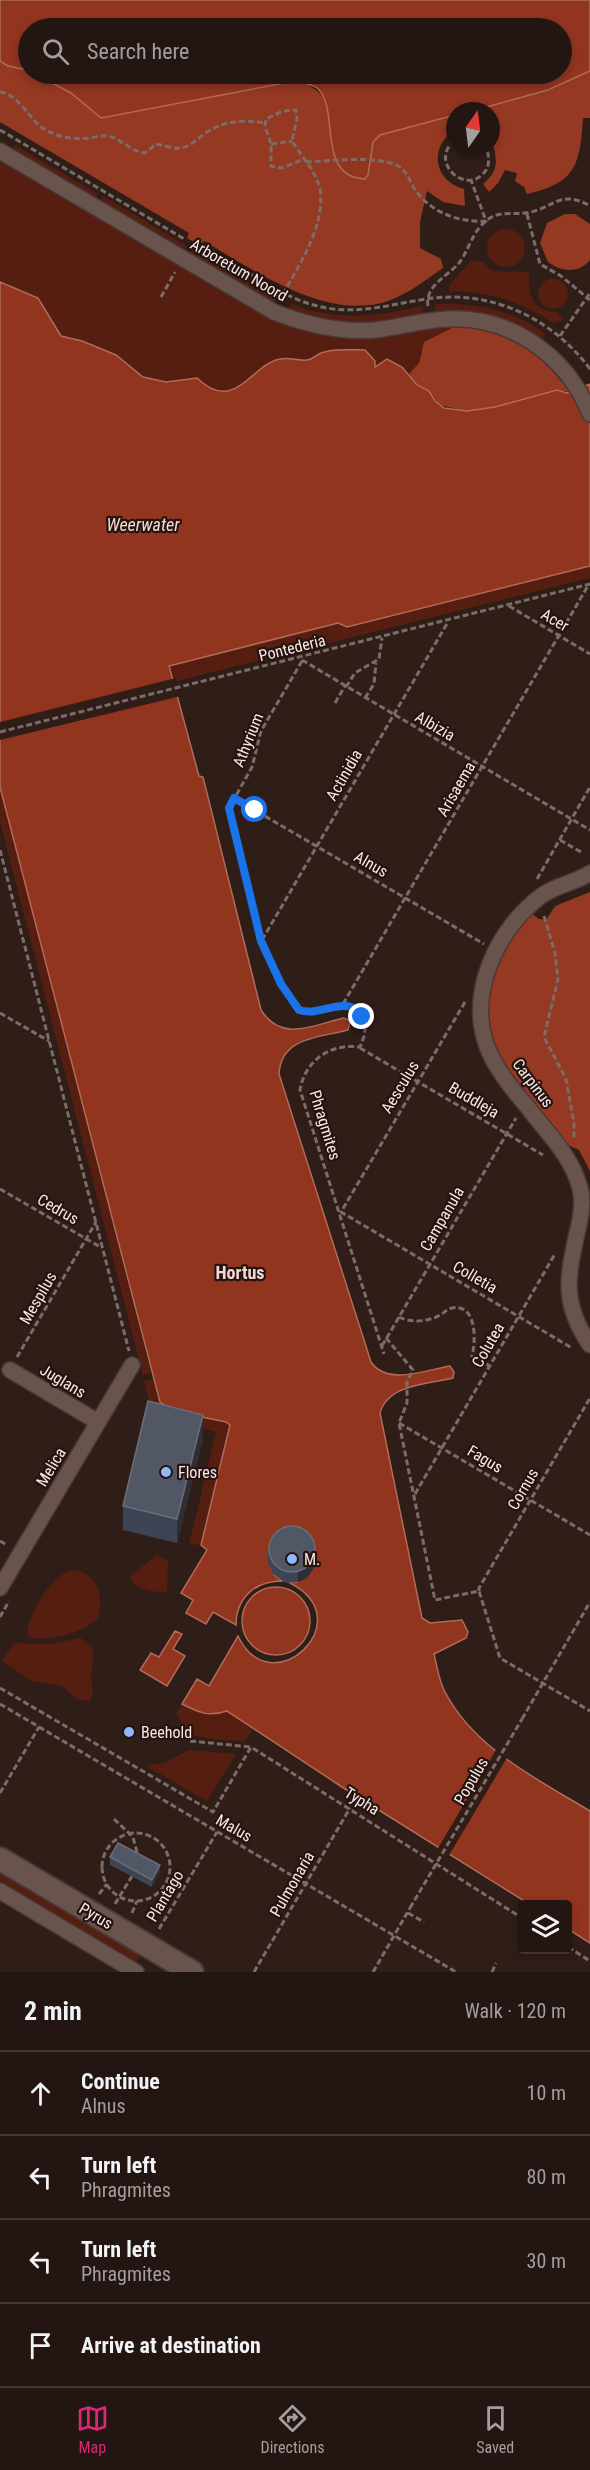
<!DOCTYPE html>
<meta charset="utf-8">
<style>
:root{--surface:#231612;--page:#2b1f1b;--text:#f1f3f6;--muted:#a39f9f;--line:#403532;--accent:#db2777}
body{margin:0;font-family:"Roboto Condensed",sans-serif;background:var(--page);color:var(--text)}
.controls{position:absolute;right:18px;bottom:18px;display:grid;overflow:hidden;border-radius:6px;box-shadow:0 3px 9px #0003}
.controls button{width:54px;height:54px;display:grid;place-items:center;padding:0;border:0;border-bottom:2px solid var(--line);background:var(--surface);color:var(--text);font:30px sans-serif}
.compass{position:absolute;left:446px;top:102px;width:54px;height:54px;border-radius:50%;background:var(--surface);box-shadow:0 3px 9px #0003;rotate:14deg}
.stop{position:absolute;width:18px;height:18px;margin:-14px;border:4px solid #1a73e8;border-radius:50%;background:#fff}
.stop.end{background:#1a73e8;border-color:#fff;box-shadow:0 2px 6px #0008}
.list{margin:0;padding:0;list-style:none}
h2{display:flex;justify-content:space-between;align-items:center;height:78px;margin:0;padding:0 24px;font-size:26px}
h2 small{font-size:20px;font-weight:400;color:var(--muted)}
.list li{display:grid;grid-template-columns:39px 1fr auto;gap:18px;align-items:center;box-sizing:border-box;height:84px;padding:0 24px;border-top:2px solid var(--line)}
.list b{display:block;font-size:22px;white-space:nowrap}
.list p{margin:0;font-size:20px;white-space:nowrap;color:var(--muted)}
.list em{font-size:20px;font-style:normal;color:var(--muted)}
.icon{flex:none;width:33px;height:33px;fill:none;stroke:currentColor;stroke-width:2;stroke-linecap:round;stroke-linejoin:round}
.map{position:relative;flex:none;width:590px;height:1972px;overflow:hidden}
.search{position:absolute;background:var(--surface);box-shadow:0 3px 9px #0003;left:18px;right:18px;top:18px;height:66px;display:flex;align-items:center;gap:15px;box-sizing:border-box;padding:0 21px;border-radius:33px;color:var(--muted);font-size:22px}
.sheet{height:414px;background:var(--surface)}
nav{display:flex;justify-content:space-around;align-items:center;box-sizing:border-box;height:84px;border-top:2px solid var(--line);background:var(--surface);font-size:16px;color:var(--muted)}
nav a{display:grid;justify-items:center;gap:3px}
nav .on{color:var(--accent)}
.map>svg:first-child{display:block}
.green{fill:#551e11}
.forest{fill:#953922}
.water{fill:#91351f;stroke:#b06b5b;stroke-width:1.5}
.pier{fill:#2f1d18}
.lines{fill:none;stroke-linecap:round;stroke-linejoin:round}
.street-casing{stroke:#483936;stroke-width:18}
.secondary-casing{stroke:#483936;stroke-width:26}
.path{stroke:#7c6c68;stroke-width:3;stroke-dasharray:6 3;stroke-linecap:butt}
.street{stroke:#69534d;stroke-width:15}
.secondary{stroke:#69534d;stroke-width:22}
.path-bridge{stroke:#7c6c68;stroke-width:3;stroke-dasharray:6 3;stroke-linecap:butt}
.wall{fill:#3d4554}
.shaded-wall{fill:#2f2e35}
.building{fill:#515764;stroke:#6b6e78;stroke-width:1.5}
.route{stroke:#1a73e8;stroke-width:8}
.poi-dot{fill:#8db9fc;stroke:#25130f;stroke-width:2}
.labels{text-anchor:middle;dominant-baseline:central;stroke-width:4.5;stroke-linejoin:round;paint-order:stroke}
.street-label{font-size:16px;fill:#f7e9e6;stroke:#25130f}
.poi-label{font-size:16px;fill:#f7e9e6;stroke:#25130f;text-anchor:start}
.water-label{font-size:18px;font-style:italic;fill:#f5dad3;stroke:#25130f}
.neighbourhood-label{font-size:18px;font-weight:bold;fill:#f4d9d2;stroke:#25130f}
</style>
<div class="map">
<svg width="590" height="1972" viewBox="0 0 590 1972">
<rect width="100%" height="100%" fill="#2f1d18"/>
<path class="green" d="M15 145 98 194 94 200 11 152Z
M0 160 256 311 308 331 410 330 458 325 442 333 420 353 419 363 409 374 402 367 375 368 365 350C352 350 330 348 319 354 314 356 313 360 307 360 298 361 289 357 279 359 250 364 235 415 197 378L166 382 143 377 116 355 82 341 61 336 26 292 0 282Z
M103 196 187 246 184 252 99 203Z
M487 248a19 19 0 1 1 38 0a19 19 0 1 1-38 0Z
M192 249 277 298 273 305 188 255Z
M472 260 482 262 493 271 529 272C528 294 531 310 557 312L564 320 553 323C522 302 487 291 450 291L449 285Z
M538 294a15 15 0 1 1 30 0a15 15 0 1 1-30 0Z
M291 304C335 321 376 317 422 306L423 313 378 322 343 324 287 311Z
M435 304C475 302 513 310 546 334L541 341C506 323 475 307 435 311Z
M590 566V578L193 677 173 682 169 666 338 623 347 627Z
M0 787 151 1373 143 1375 0 822Z
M153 1379 160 1402 173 1411 226 1422 230 1426 201 1545 189 1544 216 1432 153 1416 144 1381Z
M157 1555 168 1561 167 1593C154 1591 134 1591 130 1576Z
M71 1570C97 1570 106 1598 97 1619 86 1632 45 1643 29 1637L27 1633C30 1611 50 1578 71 1570Z
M81 1638 94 1650 91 1677 93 1695 89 1701 78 1700 62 1686 31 1681 2 1661 14 1643 50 1644Z
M182 1704C199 1713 208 1717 227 1710L254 1727 245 1741 220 1740 191 1735 176 1715Z
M189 1750 236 1754 207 1801 146 1766 164 1763Z
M0 1872 141 1955 137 1962 0 1881Z"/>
<path class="forest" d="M0 61 8 66 27 69 28 74H35L71 93 101 118 295 81C335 91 327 113 332 148L368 175 373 142 380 135 455 115V130C428 147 434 181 464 189L465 206 443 202 427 191 420 222V248L441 259 443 268C426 280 408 294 388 301 328 322 253 270 204 241L201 246 187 238 189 233 0 122Z
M590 71V118H583C580 165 576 183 527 194L524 187 515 181 517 173 505 170 498 183 489 192 483 184C500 170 497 159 492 141 489 132 491 120 491 111H472L549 90Z
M565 214H575L590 224V260C578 274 562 272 548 262L540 243 547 223Z
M458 325C512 335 536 348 570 392L556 390 495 407 467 411 439 405 429 391 417 386 409 374 419 363 424 342Z
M590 892V1171L579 1150C559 1143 543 1119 531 1102 518 1085 503 1068 495 1048 475 998 501 951 531 913L539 919 546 920 555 906Z"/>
<path class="water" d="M0 0H590V71L548 90 472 111H455V115L380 135 373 142 368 175 365 179C315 177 341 108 317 88 311 84 301 83 295 81L101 118 71 93 35 74H562V28H28V70L8 66 0 61Z
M0 282 38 298 61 336 82 341 116 355 143 377 166 382 197 378C235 415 251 364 280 359 289 357 298 361 307 360 313 360 314 356 319 354 330 348 353 350 365 350L375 361V367L387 359 402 367 417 385 429 391 435 401 444 408 467 411 495 407 557 390 567 393 590 384V566L347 627 338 623 169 666 199 776 203 777 261 1010C282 1043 313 1025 344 1018L350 1021 348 1030C318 1038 281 1037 279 1074L371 1362C387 1386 426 1370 450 1366L454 1372 453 1378C428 1384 388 1384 380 1413L422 1618 430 1623 462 1620 468 1632 466 1638 434 1654C437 1666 439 1680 444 1690 473 1748 537 1779 590 1811V1943L568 1929V1904H529L342 1787 227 1711C208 1717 200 1713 182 1704L197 1679 209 1686 238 1636C271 1706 363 1620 290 1583L298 1582 273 1574 282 1581C255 1581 236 1598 236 1625L213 1612 206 1624 186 1613 193 1600 181 1593 207 1550 201 1545 230 1425 226 1422 173 1411 160 1402 0 787Z
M242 1621a34 34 0 1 1 68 0a34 34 0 1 1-68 0Z
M175 1631 182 1634 173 1649 185 1656 167 1686 140 1670 151 1653 159 1657Z"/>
<path class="pier" d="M176 678 181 696 0 740V722Z
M497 1748 508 1756 448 1857 437 1850Z"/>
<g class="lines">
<defs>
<path id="street" d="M0 151 274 312C307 325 340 333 376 330 400 327 423 320 448 319 511 316 567 356 590 414
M590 873C575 883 556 885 541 896 497 929 466 994 488 1049 496 1069 512 1089 526 1105 546 1132 571 1154 580 1188 584 1202 581 1218 577 1233 567 1279 562 1304 590 1345
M10 1370 98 1422
M0 1588 132 1365
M0 1891 136 1972"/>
<path id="secondary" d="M0 1859 192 1972"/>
</defs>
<use href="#street" class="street-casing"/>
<use href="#secondary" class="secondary-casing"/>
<path class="path" d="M0 92C16 93 29 117 41 127 55 137 73 140 90 138 96 137 102 135 108 136 122 139 131 152 145 153L156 144C164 145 172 149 180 148 192 147 199 136 209 131 226 120 246 120 265 123
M0 130 186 240
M455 140C427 162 468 198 486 170 490 163 489 155 486 147
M271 144 292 141
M306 162C329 161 380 155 398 166 407 171 409 180 414 188 429 212 459 223 486 221L471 180
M527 214 540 264 561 276 590 300
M200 247C244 264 278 300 327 308 362 314 392 304 426 299 491 289 552 318 590 369
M283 294C299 265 326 225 320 189 316 171 301 156 292 141L297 118 296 110 283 111 266 119 265 126 271 144V166L282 168 304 159
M161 297 175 272
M428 306C425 285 447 277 459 263 469 250 472 232 486 221 499 210 511 215 525 213 552 210 560 188 590 206
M560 336 590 293
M509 606 590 654
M302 660 590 830
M302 661 261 731 252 767 229 808 261 941C267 958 287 1005 304 1012 324 1010 354 995 363 1020 367 1031 364 1037 360 1047 331 1043 305 1060 300 1090L384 1354
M346 687 355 673 379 659 382 638
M365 698 374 684 376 663
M335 703 345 686
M0 732 590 584
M234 798 484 944
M560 840 581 852
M0 850 129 1351
M537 879 590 787
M544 916 555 953 558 979 544 1037 566 1079 574 1123V1139
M262 940 448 622
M465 1002 341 1212 572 1348
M343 1004 589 584
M0 1013 49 1041
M360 1048 543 1155
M0 1189 102 1248
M399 1317C411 1323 428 1322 440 1315 444 1313 447 1309 452 1308 477 1303 476 1341 472 1356L490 1366
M386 1338 413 1370 407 1382V1403L399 1423 435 1600 479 1591 500 1658 590 1711
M382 1346 516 1118
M17 1357 96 1222
M399 1423 590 1535
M415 1494 555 1254
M0 1541 7 1545
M479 1591V1588L590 1398
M0 1617 9 1601
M0 1688 213 1812 251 1747 522 1918
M0 1704 456 1972
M522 1719 590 1602
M190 1741 251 1747
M0 1793 39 1727
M114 1819 133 1837 138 1856
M102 1867a34 34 0 1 1 68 0a34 34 0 1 1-68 0Z
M99 1894 107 1884
M115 1904 132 1876
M132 1913 137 1901
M408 1913 424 1922
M159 1929 217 1832
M568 1947 590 1961
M254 1972 350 1808
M373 1972 410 1908
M492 1972 496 1963"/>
<use href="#street" class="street"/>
<use href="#secondary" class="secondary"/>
<path class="path-bridge" d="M410 1908 522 1719"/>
</g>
<path class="wall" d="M203 1439 177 1543 123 1530V1506Z
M268 1552 315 1557 313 1569 307 1578 298 1582 286 1583 273 1574 268 1562Z
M110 1857 160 1872 152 1887 110 1865Z"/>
<path class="shaded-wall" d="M203 1415V1439L177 1543V1519Z
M315 1547V1557L313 1569 307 1578 298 1582V1572Z
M160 1865V1872L152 1887V1880Z"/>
<path class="building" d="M148 1401 203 1415 177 1519 123 1506Z
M269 1549a23 23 0 1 1 46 0a23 23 0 1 1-46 0Z
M118 1843 160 1865 152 1880 110 1857Z"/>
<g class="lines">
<path class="route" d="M255 810 234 798 229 808 261 941 281 984 299 1010C319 1017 339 998 358 1010L362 1017"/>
</g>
<g class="poi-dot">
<circle cx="166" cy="1472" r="6"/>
<circle cx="292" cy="1559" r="6"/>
<circle cx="129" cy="1732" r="6"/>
</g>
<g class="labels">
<g class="street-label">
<text transform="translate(239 270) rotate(30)">Arboretum Noord</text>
<text transform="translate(555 620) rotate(30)">Acer</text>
<text transform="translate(292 648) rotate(-14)">Pontederia</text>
<text transform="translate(435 726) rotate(30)">Albizia</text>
<text transform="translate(248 740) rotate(-68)">Athyrium</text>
<text transform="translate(344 775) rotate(-60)">Actinidia</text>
<text transform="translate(456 789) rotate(-60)">Arisaema</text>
<text transform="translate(371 864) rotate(30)">Alnus</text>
<text transform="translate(533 1083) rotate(53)">Carpinus</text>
<text transform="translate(400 1087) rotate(-59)">Aesculus</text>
<text transform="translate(474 1100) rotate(30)">Buddleja</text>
<text transform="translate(325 1125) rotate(73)">Phragmites</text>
<text transform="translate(58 1209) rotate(30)">Cedrus</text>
<text transform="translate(442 1219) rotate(-60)">Campanula</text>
<text transform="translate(475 1277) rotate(30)">Colletia</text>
<text transform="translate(38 1298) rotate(-60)">Mespilus</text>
<text transform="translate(488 1345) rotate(-60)">Colutea</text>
<text transform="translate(63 1381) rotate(31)">Juglans</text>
<text transform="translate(485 1459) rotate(31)">Fagus</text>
<text transform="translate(51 1467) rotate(-59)">Melica</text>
<text transform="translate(523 1489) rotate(-60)">Cornus</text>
<text transform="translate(471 1781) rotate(-60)">Populus</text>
<text transform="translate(362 1801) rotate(32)">Typha</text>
<text transform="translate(234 1828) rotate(30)">Malus</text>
<text transform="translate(292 1884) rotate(-60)">Pulmonaria</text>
<text transform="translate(165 1896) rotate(-59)">Plantago</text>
<text transform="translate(96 1916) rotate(30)">Pyrus</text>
</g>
<g class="poi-label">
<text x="178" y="1472">Flores</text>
<text x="304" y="1559">M.</text>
<text x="141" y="1732">Beehold</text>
</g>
<g class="water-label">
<text x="143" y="524">Weerwater</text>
</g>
<g class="neighbourhood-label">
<text x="240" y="1272">Hortus</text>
</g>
</g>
</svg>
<div class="controls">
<button><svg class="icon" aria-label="layers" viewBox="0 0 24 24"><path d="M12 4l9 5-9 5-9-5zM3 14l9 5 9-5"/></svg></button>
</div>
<svg class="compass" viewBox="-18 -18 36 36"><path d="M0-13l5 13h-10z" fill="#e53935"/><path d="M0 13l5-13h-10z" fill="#a39f9f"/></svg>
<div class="stop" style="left:255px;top:810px"></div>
<div class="stop end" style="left:362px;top:1017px"></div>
<div class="search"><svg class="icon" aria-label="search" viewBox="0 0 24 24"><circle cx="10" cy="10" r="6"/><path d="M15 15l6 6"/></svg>Search here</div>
</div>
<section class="sheet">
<h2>2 min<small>Walk · 120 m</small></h2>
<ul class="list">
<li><svg class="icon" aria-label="ahead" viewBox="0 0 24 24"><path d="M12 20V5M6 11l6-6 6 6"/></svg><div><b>Continue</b><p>Alnus</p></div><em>10 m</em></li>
<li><svg class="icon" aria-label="left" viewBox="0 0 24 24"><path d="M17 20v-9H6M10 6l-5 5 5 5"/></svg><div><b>Turn left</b><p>Phragmites</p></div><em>80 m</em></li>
<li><svg class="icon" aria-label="left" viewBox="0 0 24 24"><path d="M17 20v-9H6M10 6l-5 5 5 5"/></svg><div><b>Turn left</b><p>Phragmites</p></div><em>30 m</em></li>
<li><svg class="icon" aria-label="arrive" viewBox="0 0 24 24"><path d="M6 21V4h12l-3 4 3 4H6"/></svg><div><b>Arrive at destination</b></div></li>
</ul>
</section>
<nav>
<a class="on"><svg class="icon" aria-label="map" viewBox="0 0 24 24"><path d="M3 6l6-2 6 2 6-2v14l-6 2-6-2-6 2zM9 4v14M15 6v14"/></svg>Map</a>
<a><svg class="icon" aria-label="directions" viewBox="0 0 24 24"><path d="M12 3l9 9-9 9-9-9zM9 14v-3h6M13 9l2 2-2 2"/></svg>Directions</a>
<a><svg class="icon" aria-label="saved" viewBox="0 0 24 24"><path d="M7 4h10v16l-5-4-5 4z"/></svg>Saved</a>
</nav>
